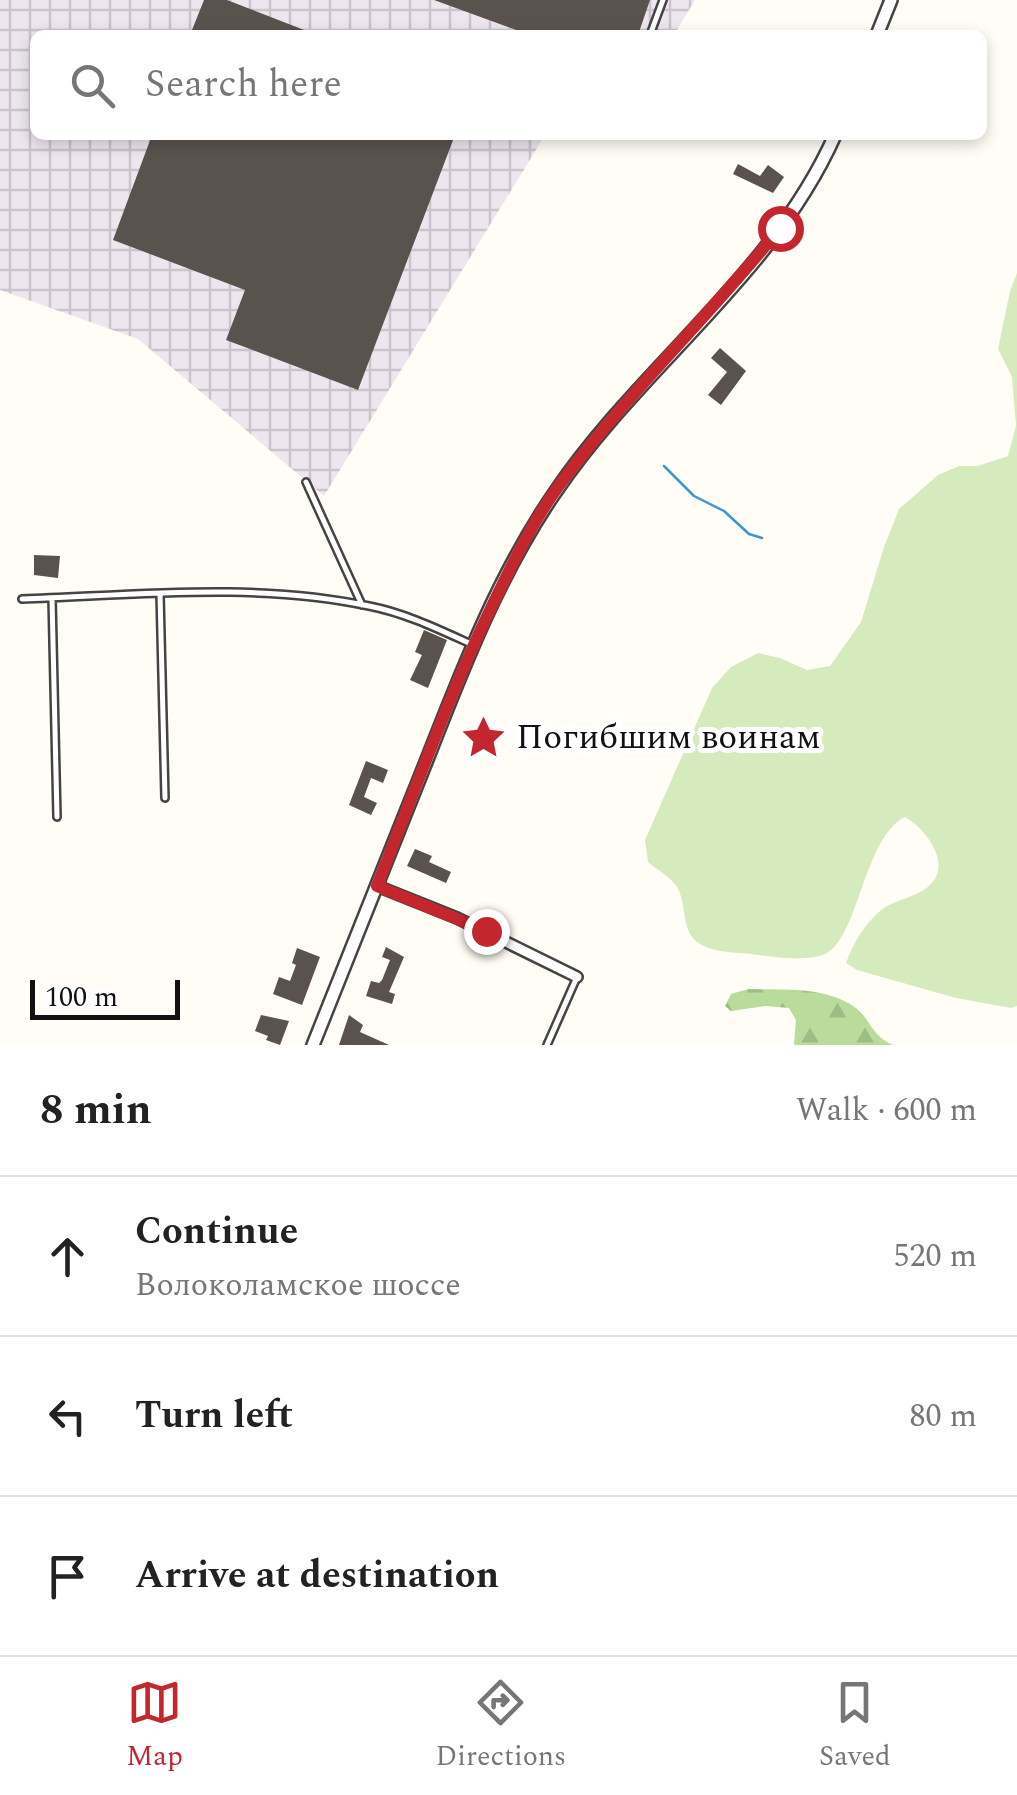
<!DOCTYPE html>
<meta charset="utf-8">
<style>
:root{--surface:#fff;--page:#f6f6f6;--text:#222;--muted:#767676;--line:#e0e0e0;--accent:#c4262e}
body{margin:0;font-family:Spectral,serif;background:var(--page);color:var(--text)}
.scale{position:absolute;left:30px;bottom:25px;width:150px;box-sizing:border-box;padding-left:10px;border:5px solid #111;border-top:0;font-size:28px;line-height:35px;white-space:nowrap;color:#111;-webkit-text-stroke:8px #fff;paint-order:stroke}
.stop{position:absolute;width:30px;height:30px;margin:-22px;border:8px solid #c4262e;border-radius:50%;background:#fff}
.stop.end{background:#c4262e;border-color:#fff;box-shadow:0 2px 10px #0008}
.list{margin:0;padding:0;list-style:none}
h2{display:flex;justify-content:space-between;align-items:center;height:130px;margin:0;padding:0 40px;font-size:42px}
h2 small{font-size:32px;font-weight:400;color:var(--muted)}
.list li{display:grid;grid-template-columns:65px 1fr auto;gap:30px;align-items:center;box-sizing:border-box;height:160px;padding:0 40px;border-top:2px solid var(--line)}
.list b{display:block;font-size:38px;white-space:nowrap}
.list p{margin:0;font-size:32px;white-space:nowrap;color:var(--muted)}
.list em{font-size:32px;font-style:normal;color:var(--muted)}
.icon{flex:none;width:55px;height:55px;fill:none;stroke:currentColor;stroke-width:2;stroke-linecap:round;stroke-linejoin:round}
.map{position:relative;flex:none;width:1017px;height:1045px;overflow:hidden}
.search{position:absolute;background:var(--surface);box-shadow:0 5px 15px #0003;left:30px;right:30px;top:30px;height:110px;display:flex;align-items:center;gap:25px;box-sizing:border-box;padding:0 35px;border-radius:15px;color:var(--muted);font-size:38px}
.sheet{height:610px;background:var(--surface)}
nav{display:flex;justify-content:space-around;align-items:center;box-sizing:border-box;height:140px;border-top:2px solid var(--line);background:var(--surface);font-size:28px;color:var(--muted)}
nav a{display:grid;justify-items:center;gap:5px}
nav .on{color:var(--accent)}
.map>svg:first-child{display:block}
.industrial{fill:url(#industrial-grid)}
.grass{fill:#d5ebbd}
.forest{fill:url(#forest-firs)}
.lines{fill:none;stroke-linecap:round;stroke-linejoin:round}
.stream{stroke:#3f96cf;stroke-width:2.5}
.building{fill:#5a524d}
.service-casing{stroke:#444;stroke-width:10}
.minor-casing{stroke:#444;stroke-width:14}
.tertiary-casing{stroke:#444;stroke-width:16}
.service{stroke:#fff;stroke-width:5}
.minor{stroke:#fff;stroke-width:9}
.tertiary{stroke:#fff;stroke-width:11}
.route{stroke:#c4262e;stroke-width:12}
.labels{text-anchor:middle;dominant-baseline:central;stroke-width:10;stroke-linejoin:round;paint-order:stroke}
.poi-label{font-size:35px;fill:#111;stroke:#fff;text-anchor:start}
</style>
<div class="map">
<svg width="1017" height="1045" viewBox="0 0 1017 1045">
<defs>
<pattern id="industrial-grid" width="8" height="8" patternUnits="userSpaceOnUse" patternTransform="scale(2.5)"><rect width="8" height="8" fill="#eee6ef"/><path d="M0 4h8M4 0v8" fill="none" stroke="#cbc4cc"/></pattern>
<pattern id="forest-firs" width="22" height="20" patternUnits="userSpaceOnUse" patternTransform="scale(2.5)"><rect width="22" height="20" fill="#b9dc9c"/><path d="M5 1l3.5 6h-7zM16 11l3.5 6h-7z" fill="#9ebc85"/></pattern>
</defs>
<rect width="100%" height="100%" fill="#fffdf5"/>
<path class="industrial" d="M0 0H695L674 35H35V135H545L324 496 138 339 0 290Z"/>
<path class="grass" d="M1017 273V1006L1011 1008 956 998 857 970 846 963C854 942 863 926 880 911 892 901 908 899 922 891 957 871 929 831 905 817 861 839 859 947 820 956 798 961 773 957 751 954 733 952 706 953 693 938 682 925 686 902 677 887 671 877 657 870 648 862L645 840 712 688 731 667 758 653 780 658 807 670 830 666 861 622 884 547 899 509 938 475 959 466H978L1008 456 1016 426 1012 377 998 349 1010 291Z"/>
<path class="forest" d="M748 989C781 990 823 986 853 1006 871 1018 869 1034 893 1045H794L796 1020 789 1008 766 1006 731 1011 725 1006 731 994Z"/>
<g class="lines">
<path class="stream" d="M664 466 694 496 724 511 749 534 762 538"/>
</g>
<path class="building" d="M204 0H227L317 35H190Z
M434 0H650L638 35H530Z
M152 135H455L358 390 226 340 245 290 113 240Z
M738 164 760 176 768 165 784 177 773 193 733 174Z
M720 348 746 371 721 405 708 395 727 372 711 358Z
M34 555 60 556 58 578 34 575Z
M424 630 447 640 428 688 410 680 422 655 415 652Z
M366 761 388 770 383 783 371 778 364 797 377 803 371 815 349 805Z
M415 849 432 856 429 862 451 872 446 883 407 866Z
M386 947 404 957 389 992 395 994 392 1004 366 996 371 981 379 983 382 980 390 960 382 957Z
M297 948 320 957 302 1005 273 994 279 977 290 981 296 965 292 963Z
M261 1015 289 1021 280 1045 266 1040 268 1036 255 1031Z
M349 1015 363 1025 360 1032 389 1045H339Z"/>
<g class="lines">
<defs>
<path id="service" d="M650 35 663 0
M306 482 362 605
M160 594 165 798
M52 598 57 817
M22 599C137 595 255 582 369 606 405 613 438 629 471 644
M547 1045 577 977"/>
<path id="minor" d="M377 886 457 918 577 977"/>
<path id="tertiary" d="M877 35 891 0
M313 1045C352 949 390 853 428 757 464 665 500 572 556 491 641 366 773 275 835 135"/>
</defs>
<use href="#service" class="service-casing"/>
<use href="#minor" class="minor-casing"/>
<use href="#tertiary" class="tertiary-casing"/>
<use href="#service" class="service"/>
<use href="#minor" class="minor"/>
<use href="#tertiary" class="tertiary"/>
</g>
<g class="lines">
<path class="route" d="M486 931 377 886C414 793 448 697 492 606 512 565 531 524 558 487 625 395 709 317 780 228"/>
</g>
<defs>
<symbol id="sight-bare" viewBox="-9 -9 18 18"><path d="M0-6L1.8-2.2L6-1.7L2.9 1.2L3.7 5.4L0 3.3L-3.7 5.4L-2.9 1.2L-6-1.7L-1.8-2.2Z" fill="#c4262e" stroke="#fff" stroke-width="2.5" paint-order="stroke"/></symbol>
</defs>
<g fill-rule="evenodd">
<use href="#sight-bare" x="452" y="706" width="63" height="63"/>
</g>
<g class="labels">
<g class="poi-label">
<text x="516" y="737">Погибшим воинам</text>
</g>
</g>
</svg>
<div class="scale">100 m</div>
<div class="stop" style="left:780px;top:228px"></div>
<div class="stop end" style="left:486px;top:931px"></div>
<div class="search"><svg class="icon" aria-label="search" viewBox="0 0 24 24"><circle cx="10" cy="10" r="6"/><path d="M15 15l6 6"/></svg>Search here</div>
</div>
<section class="sheet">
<h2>8 min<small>Walk · 600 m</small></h2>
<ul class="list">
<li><svg class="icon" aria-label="ahead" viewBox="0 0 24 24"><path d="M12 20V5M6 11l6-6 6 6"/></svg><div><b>Continue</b><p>Волоколамское шоссе</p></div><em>520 m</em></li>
<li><svg class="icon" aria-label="left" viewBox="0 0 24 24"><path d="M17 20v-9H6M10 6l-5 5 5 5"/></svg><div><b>Turn left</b></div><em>80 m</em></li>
<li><svg class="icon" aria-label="arrive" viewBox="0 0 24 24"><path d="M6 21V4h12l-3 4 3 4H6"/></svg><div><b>Arrive at destination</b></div></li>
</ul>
</section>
<nav>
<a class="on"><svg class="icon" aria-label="map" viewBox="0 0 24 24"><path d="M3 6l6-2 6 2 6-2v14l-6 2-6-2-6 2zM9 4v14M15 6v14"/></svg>Map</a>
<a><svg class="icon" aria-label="directions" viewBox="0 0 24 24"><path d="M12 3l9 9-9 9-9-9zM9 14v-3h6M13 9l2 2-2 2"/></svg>Directions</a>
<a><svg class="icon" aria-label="saved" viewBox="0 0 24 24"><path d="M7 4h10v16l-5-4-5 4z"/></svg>Saved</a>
</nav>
